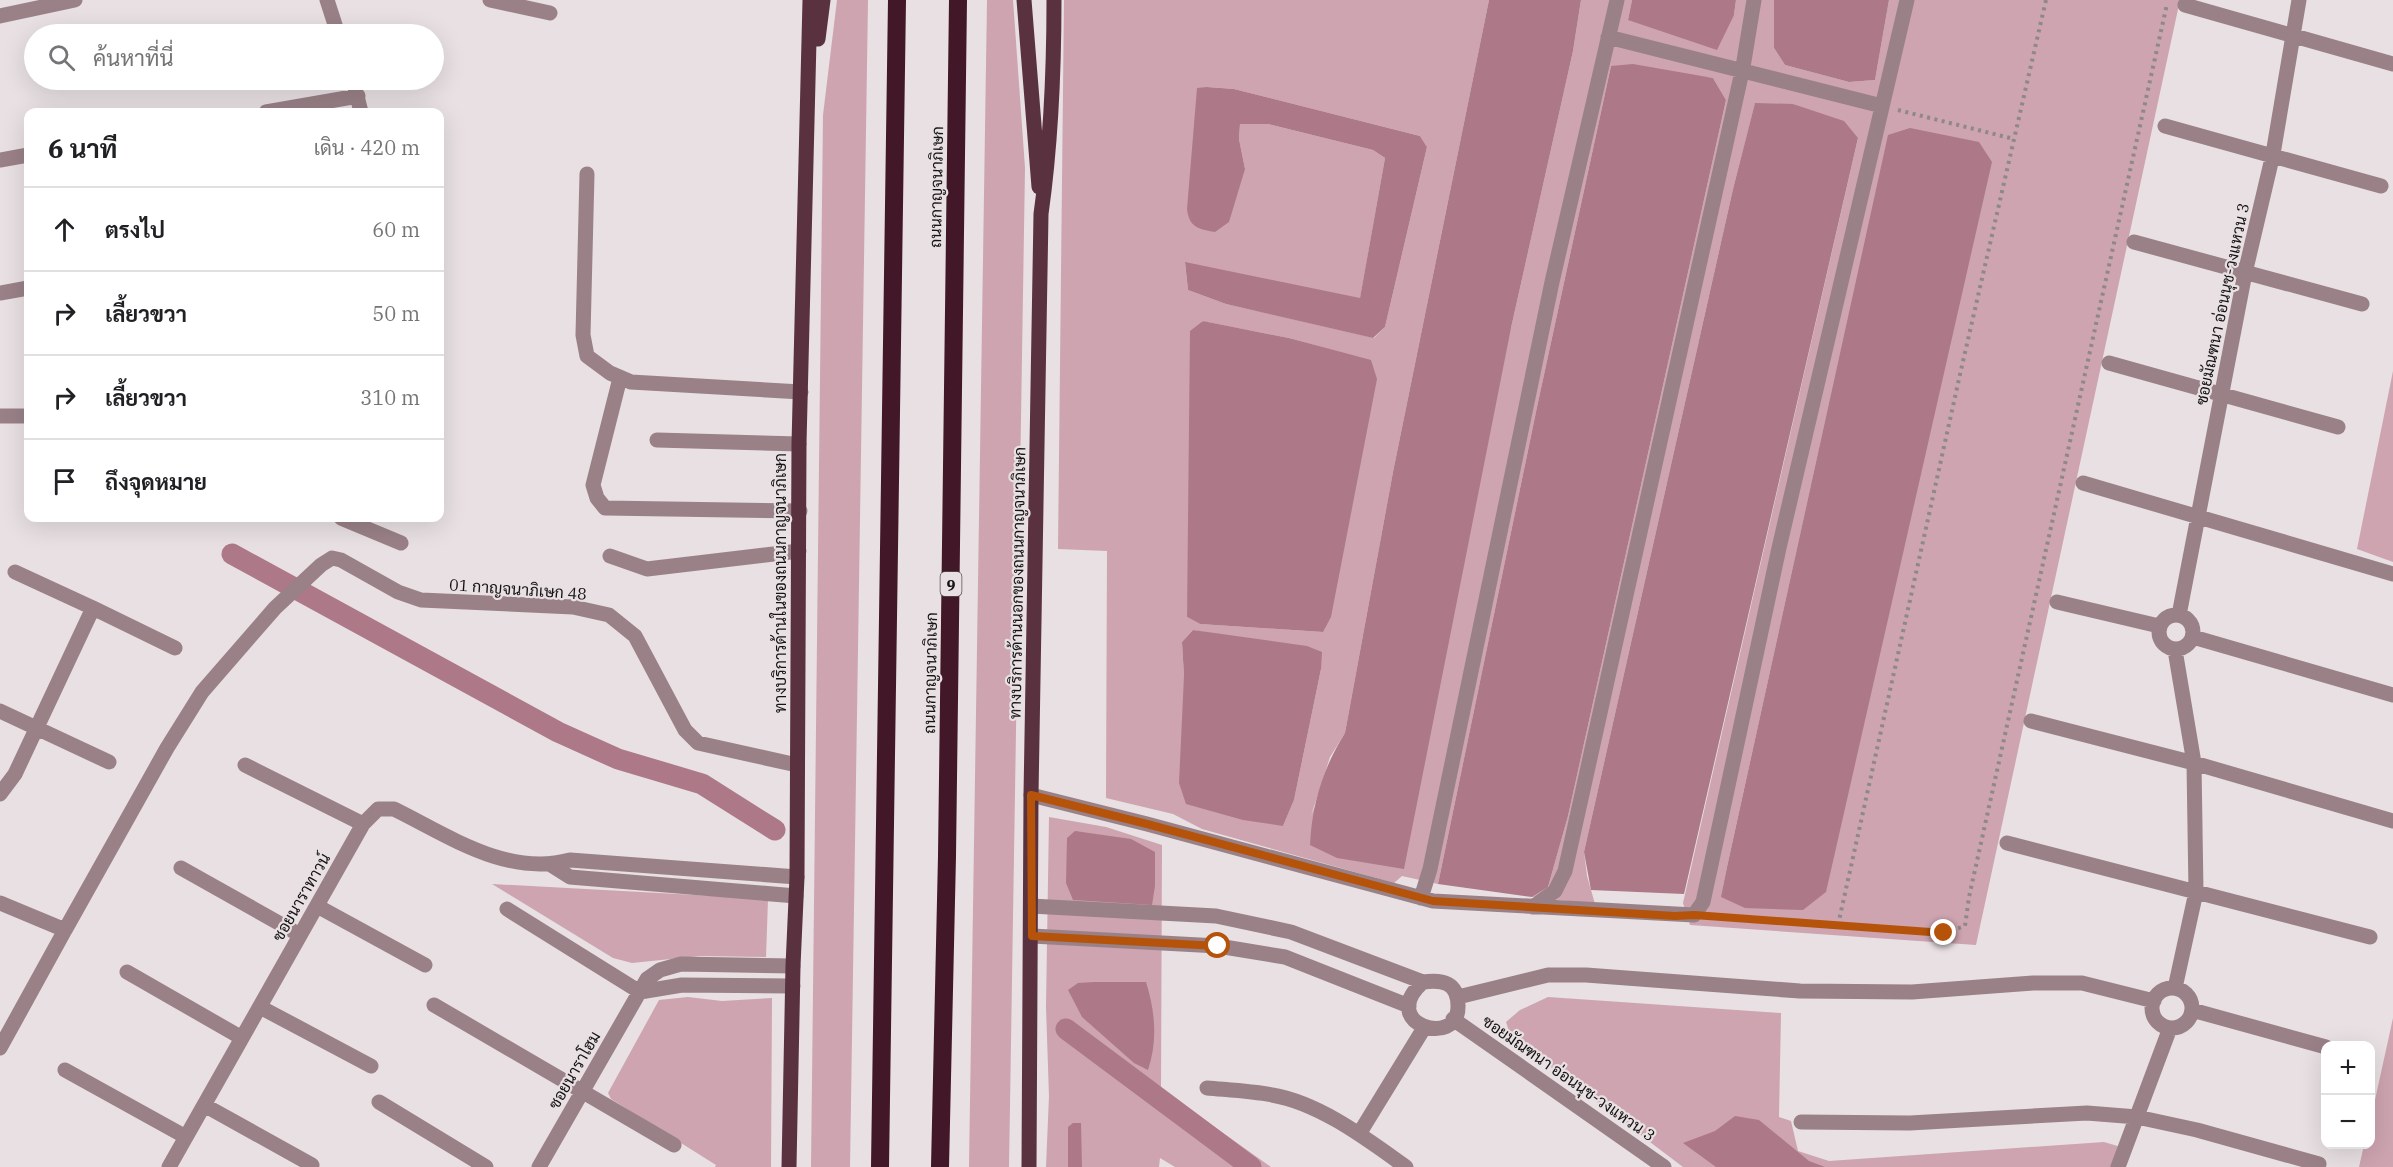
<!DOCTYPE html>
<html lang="th">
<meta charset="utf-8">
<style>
:root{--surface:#fff;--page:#f6f6f6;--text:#202124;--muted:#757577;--line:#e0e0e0}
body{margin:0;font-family:"IBM Plex Serif",Sarabun,serif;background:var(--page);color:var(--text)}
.controls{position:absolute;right:18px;bottom:18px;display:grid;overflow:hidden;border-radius:12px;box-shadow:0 6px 24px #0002}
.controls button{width:54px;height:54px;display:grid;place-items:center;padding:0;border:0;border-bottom:2px solid var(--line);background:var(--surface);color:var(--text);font:30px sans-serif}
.stop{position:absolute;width:18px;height:18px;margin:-14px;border:4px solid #b45309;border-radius:50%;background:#fff}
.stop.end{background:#b45309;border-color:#fff;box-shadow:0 2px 6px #0008}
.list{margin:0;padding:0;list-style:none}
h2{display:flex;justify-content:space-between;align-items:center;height:78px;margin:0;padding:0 24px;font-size:26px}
h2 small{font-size:20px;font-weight:400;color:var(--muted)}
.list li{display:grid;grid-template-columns:39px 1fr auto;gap:18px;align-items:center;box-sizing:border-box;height:84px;padding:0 24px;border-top:2px solid var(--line)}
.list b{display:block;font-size:22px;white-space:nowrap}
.list em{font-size:20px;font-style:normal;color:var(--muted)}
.icon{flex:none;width:33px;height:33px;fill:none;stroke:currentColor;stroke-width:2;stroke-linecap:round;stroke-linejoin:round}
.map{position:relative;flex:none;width:2393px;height:1167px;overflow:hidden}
.search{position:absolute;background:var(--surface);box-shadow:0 6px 24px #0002;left:24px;top:24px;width:420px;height:66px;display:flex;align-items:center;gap:15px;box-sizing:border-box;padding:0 21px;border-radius:33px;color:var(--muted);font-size:22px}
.panel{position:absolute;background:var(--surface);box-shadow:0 6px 24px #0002;left:24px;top:108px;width:420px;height:414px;border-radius:12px}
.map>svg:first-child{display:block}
.green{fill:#cda4b0;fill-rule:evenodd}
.water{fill:#ad7888}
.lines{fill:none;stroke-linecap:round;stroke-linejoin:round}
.canal{stroke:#ad7888;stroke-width:21}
.path{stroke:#8d888a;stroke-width:4;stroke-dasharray:3 4.5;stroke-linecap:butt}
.minor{stroke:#998187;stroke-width:15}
.major{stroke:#5a323f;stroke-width:15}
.highway{stroke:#421727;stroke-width:18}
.route{stroke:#b45309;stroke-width:8}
.labels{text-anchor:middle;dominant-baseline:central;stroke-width:4.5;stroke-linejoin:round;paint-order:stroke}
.shield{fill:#e8e0e2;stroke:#545051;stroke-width:1.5}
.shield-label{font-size:15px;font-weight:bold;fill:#141213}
.street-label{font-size:16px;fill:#141213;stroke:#e8e0e2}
</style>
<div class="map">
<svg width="2393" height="1167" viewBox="0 0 2393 1167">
<rect width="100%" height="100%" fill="#e8e0e2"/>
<path class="green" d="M837 0H868L850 1167H811L823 115Z
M987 0H1013L1025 168 1009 1167H969Z
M1064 0H1489L1393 472 1345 733 1330 757 1311 816 1511 328 1573 51 1581 0H1632L1628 20 1734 15 1736 0H1774V48L1785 65 1849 82 1875 80 1889 0H2180L1976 945 1690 925 1683 903 1858 138 1793 104H1755L1733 189 1584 852 1587 876 1595 904 1532 897 1548 887 1568 816 1726 100 1713 78 1611 66 1537 407 1438 884 1402 876 1394 883 1202 829 1173 814 1106 798 1107 551 1058 549ZM1207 87 1234 89 1420 136 1427 147 1385 327 1374 338 1226 304 1188 290 1185 263 1360 299 1385 158 1373 150 1268 124H1240L1239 139 1245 169ZM1888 136 1721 897 1727 867ZM1202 321 1289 338 1371 361 1323 632 1200 624 1187 617ZM1193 630 1214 634 1321 669 1294 800 1283 826 1184 676 1182 642Z
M2393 371V562L2357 549Z
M1049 817 1106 827 1162 845 1161 1089 1271 1167H1175L1160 1158 1159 1167H1046L1049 1096 1046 1007Z
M492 884 768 899 766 957 700 956 632 963 613 958Z
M688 997 722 1001 772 998 771 1167H715L716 1165 611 1099 608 1093 659 1000Z
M1548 997 1781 1013 1779 1117 1791 1121 1798 1151 1829 1161 2104 1142 2131 1150 2122 1167H1683L1511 1037 1506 1022 1520 1010Z
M2393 1018V1167H2359L2364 1145 2370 1144 2371 1118Z"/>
<path class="water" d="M1489 0H1581L1573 51 1511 328 1404 869 1337 858 1310 845C1312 804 1323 768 1345 733L1393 472Z
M1632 0H1736L1734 15 1717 50 1628 20Z
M1774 0H1889L1875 80 1849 82 1785 65 1774 48Z
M1633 64 1713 78 1726 100 1568 816 1548 887 1532 897 1438 884 1537 407 1611 66Z
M1207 87 1234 89 1420 136 1427 147 1385 327 1373 338 1226 304 1188 290 1185 262 1360 298 1385 158 1373 150 1268 124H1240L1239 139 1245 169 1229 222 1215 232C1198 229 1189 227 1187 209L1197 88Z
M1755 103 1793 104 1844 121 1858 138 1684 894 1591 890 1584 852 1733 189Z
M1910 128 1979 142 1992 162 1826 892 1803 910 1745 908 1721 897 1727 867 1888 135Z
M1203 321 1289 338 1371 360 1377 379 1331 617 1323 632 1200 624 1187 617 1190 331Z
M1193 630 1307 646 1322 652 1321 669 1294 800 1283 826 1243 820 1186 804 1179 783 1184 676 1182 642Z
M1075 831 1131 839 1155 852V886L1152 905 1073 900 1066 883 1067 838Z
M1094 982H1146C1155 1011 1158 1040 1148 1070L1134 1063 1082 1017 1068 990 1078 983Z
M1735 1116 1759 1120 1809 1161 1825 1167H1716L1683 1143 1715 1131Z
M1073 1123H1081L1082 1167H1068V1127Z"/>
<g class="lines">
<path class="canal" d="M232 554 558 732 618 759 702 784 775 830
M1066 1029 1251 1167"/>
<path class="path" d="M1898 110 2014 139
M1712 916 1944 933 1965 926 1969 897 2167 4
M1838 925 1961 370 2046 0"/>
<path class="minor" d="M327 0 338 34
M490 0 550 13
M2185 5 2393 64
M0 16 75 0
M1608 37 1882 106
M353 80 361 112
M266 112 358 96
M2165 126 2381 186
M0 160 28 155
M587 174 583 335 587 356 610 373 631 382 801 392
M2134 242 2362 304
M0 293 28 288
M2109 363 2338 427
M620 378 593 485 597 498 605 508 800 511
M0 416H28
M657 440 799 444
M2083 483 2393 574
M341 518 401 543
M610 556 647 569 799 551
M2057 602 2159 626
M93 608 175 648
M2159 632a17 17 0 1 1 34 0a17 17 0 1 1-34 0Z
M2179 615 2245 273 2273 154 2299 0
M2193 637 2393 695
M0 711 109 762
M2031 721 2194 763 2393 821
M245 765 363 824
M0 794 15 774 93 608 15 572
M1031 795 1147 824 1433 901 1694 915 1703 902 1779 548 1907 0
M2007 843 2370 937
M551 865 570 877 796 896
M181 868 300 935
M1421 898 1430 869 1552 282 1617 0
M0 903 65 930 167 748 202 692 275 608 321 565 332 558 341 560 398 592 421 600 573 607 609 615 635 636 685 730 698 743 797 765
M317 906 425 965
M1031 906 1216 916 1291 932 1423 982C1443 979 1458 983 1458 1006 1459 1049 1376 1024 1423 982
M1533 907 1555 891 1565 871 1743 67 1754 0
M507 909 640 992
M1032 936 1218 946 1285 957 1409 1006
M127 972 242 1038
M2175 988 2196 892 2194 763 2175 650
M2152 1008a20 20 0 1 1 40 0a20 20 0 1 1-40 0Z
M640 992 682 985 793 986
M1458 997 1548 975H1586L1800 991 1912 992 2033 983H2082L2154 1001
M434 1005 674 1145
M260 1007 371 1066
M2192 1010 2326 1047
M1453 1019 1664 1167
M0 1048 65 930
M65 1070 186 1137
M1207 1088C1229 1090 1251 1091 1272 1095 1320 1103 1368 1140 1406 1167
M379 1102 486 1167
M204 1105 312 1165
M1801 1122 1910 1123 2087 1113 2137 1117 2197 1130 2319 1164
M1359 1134 1424 1028
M169 1167 363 824 378 809H394C449 836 507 877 570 860L797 877
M539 1167 647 979 660 970 681 964 793 966
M2118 1167 2170 1028"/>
<path class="major" d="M1024 0 1039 187
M818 39 823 0
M789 1167 793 966 797 877 799 444 810 0
M1029 1167 1031 795 1041 214C1051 143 1054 72 1054 0"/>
<path class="highway" d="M880 1167 897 0
M940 1167 947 856 958 0"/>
</g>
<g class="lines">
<path class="route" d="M1218 946 1032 936 1031 795 1147 824 1433 901 1675 916 1694 915 1944 933"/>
</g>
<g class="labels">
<rect class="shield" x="940.5" y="572" width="21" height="24" rx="4.5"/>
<g class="shield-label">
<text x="951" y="584">9</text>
</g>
<g class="street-label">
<text transform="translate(936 187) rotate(-89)">ถนนกาญจนาภิเษก</text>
<text transform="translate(2222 304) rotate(-78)">ซอยมัณฑนา อ่อนนุช-วงแหวน 3</text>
<text transform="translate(780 583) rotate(-90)">ทางบริการด้านในของถนนกาญจนาภิเษก</text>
<text transform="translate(1017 583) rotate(-89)">ทางบริการด้านนอกของถนนกาญจนาภิเษก</text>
<text transform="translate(518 589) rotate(4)">01 กาญจนาภิเษก 48</text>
<text transform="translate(930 673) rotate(-89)">ถนนกาญจนาภิเษก</text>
<text transform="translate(301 897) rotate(-60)">ซอยนาราทาวน์</text>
<text transform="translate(574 1070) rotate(-60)">ซอยนาราโฮม</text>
<text transform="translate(1569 1078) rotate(35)">ซอยมัณฑนา อ่อนนุช-วงแหวน 3</text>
</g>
</g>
</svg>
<div class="controls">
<button>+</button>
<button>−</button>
</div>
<div class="stop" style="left:1218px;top:946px"></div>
<div class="stop end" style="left:1944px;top:933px"></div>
<div class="search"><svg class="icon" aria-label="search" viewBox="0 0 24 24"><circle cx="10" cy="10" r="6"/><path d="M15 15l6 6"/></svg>ค้นหาที่นี่</div>
<section class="panel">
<h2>6 นาที<small>เดิน · 420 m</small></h2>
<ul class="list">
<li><svg class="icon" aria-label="ahead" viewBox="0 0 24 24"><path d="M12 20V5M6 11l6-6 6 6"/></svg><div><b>ตรงไป</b></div><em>60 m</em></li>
<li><svg class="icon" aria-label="right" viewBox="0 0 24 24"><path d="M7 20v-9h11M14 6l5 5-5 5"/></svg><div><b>เลี้ยวขวา</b></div><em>50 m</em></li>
<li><svg class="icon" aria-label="right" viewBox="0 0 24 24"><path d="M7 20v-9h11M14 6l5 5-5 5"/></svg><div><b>เลี้ยวขวา</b></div><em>310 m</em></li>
<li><svg class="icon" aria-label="arrive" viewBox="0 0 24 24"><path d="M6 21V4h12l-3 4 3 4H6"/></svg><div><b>ถึงจุดหมาย</b></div></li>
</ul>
</section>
</div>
